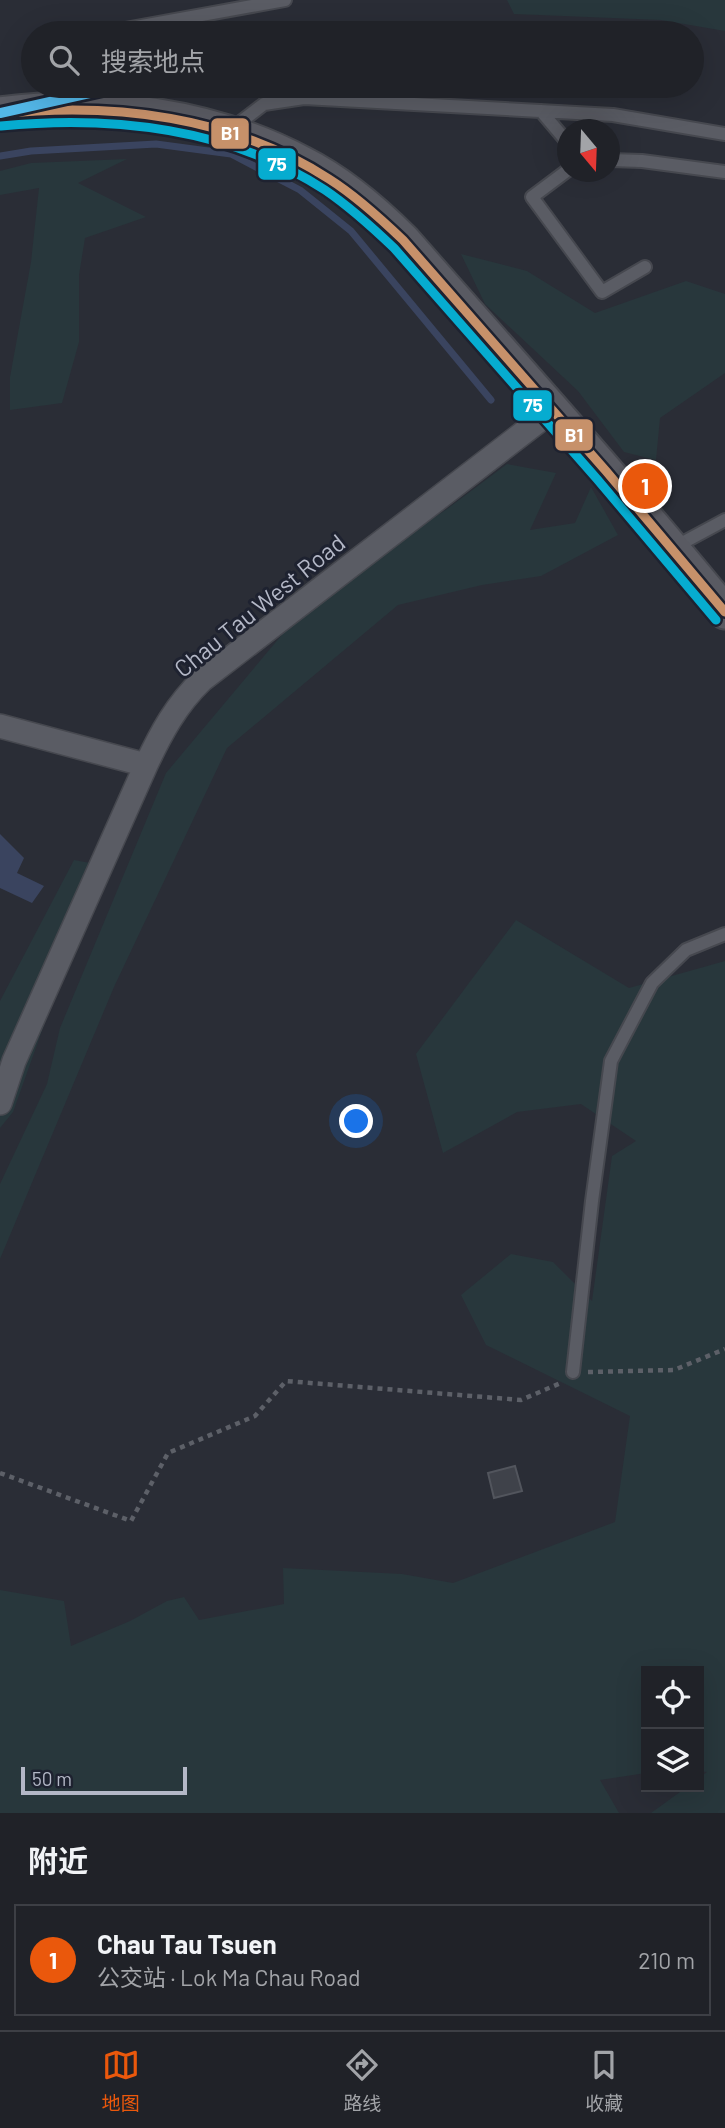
<!DOCTYPE html>
<html lang="zh">
<meta charset="utf-8">
<style>
:root{--surface:#202228;--page:#282a30;--text:#f1f3f6;--muted:#a2a4a8;--line:#3d3f45;--accent:#ea580c}
body{margin:0;font-family:Barlow,"Noto Sans SC",sans-serif;background:var(--page);color:var(--text)}
.controls{position:absolute;right:21px;bottom:21px;display:grid;overflow:hidden;border-radius:0px;box-shadow:0 7px 28px #0002}
.controls button{width:63px;height:63px;display:grid;place-items:center;padding:0;border:0;border-bottom:2px solid var(--line);background:var(--surface);color:var(--text);font:35px sans-serif}
.compass{position:absolute;left:557px;top:119px;width:63px;height:63px;border-radius:50%;background:var(--surface);box-shadow:0 7px 28px #0002;rotate:161deg}
.scale{position:absolute;left:21px;bottom:18px;width:166px;box-sizing:border-box;padding-left:7px;border:4px solid #b4b8c7;border-top:0;font-size:19px;line-height:24px;white-space:nowrap;color:#b4b8c7;-webkit-text-stroke:5px #1e2230;paint-order:stroke}
.you{position:absolute;left:357px;top:1122px;width:24px;height:24px;margin:-18px;border:5px solid #fff;border-radius:50%;background:#1a73e8;box-shadow:0 0 0 10px #1a73e833}
.badge{display:grid;place-items:center;width:46px;height:46px;border-radius:50%;background:var(--accent);color:#fff;font-size:23px;font-weight:700}
.pin{position:absolute;translate:-50% -50%;border:4px solid #fff;box-shadow:0 2px 7px #0006}
.list{margin:0;padding:0;list-style:none}
h2{display:flex;justify-content:space-between;align-items:center;height:91px;margin:0;padding:0 28px;font-size:30px}
h2 small{font-size:23px;font-weight:400;color:var(--muted)}
.list li{display:grid;grid-template-columns:46px 1fr auto;gap:21px;align-items:center;box-sizing:border-box;height:112px;margin:0 14px 14px;padding:0 14px;border:2px solid var(--line);border-radius:0px}
.list b{display:block;font-size:26px;white-space:nowrap}
.list p{margin:0;font-size:23px;white-space:nowrap;color:var(--muted)}
.list em{font-size:23px;font-style:normal;color:var(--muted)}
.icon{flex:none;width:38px;height:38px;fill:none;stroke:currentColor;stroke-width:2;stroke-linecap:round;stroke-linejoin:round}
.map{position:relative;flex:none;width:725px;height:1813px;overflow:hidden}
.search{position:absolute;background:var(--surface);box-shadow:0 7px 28px #0002;left:21px;right:21px;top:21px;height:77px;display:flex;align-items:center;gap:18px;box-sizing:border-box;padding:0 24px;border-radius:38px;color:var(--muted);font-size:26px}
.sheet{height:217px;background:var(--surface)}
nav{display:flex;justify-content:space-around;align-items:center;box-sizing:border-box;height:98px;border-top:2px solid var(--line);background:var(--surface);font-size:19px;color:var(--muted)}
nav a{display:grid;justify-items:center;gap:4px}
nav .on{color:var(--accent)}
.map>svg:first-child{display:block}
.green{fill:#28373c}
.water{fill:#3a445f}
.lines{fill:none;stroke-linecap:round;stroke-linejoin:round}
.stream{stroke:#3a445f;stroke-width:7}
.building{fill:#3f424a;stroke:#52555d;stroke-width:2}
.lane-casing{stroke:#46484f;stroke-width:16}
.street-casing{stroke:#46484f;stroke-width:26}
.secondary-casing{stroke:#46484f;stroke-width:37}
.path{stroke:#5d6068;stroke-width:4.5;stroke-dasharray:5 5;stroke-linecap:butt}
.lane{stroke:#5a5c64;stroke-width:12}
.street{stroke:#5a5c64;stroke-width:23}
.secondary{stroke:#595a62;stroke-width:33}
.bus-1-casing{stroke:#1e2230;stroke-width:14}
.bus-2-casing{stroke:#1e2230;stroke-width:14}
.bus-1{stroke:#c7916a;stroke-width:9}
.bus-2{stroke:#06acd0;stroke-width:9}
.metro-1-casing{stroke:#1e2230;stroke-width:16}
.metro-1{stroke:#53b7e8;stroke-width:10}
.labels{text-anchor:middle;dominant-baseline:central;stroke-width:6;stroke-linejoin:round;paint-order:stroke}
.street-label{font-size:24px;fill:#b4b8c7;stroke:#1e2230}
.line-badge{stroke:#1e2230;stroke-width:2.5}
.badge-label{font-size:19px;text-anchor:middle;font-weight:bold;fill:#fff}
</style>
<div class="map">
<svg width="725" height="1813" viewBox="0 0 725 1813">
<rect width="100%" height="100%" fill="#2a2d36"/>
<path class="green" d="M507 0H725V31L661 20 514 14Z
M127 159 78 183 146 217 85 238 79 275V342L62 403 10 410V377L31 262 39 188 0 195V171L31 163Z
M461 254 527 271 595 313 686 281 725 294V373L660 418 656 460 624 452 578 391 485 304Z
M507 464 556 473 530 530 575 523 591 487 618 535 541 576 482 585 398 605 227 748 114 987 0 1259V1184L47 1084 60 1028 166 773 317 593 447 509Z
M74 860 101 865 13 1112 0 1128V1001Z
M516 920 629 988 725 961V1813H651L687 1787H699V1778L707 1772 699 1771V1671H646V1773L600 1780 619 1813H0V1590L64 1601 71 1646 130 1621 167 1601 184 1597 199 1620 284 1604 283 1568 402 1574 453 1583 615 1522 630 1416 486 1345 461 1295 511 1254 553 1262 592 1301 612 1156 636 1141 581 1104 517 1112 443 1153 416 1054Z"/>
<path class="water" d="M0 834 24 858 17 873 44 886 32 903 0 888Z"/>
<g class="lines">
<path class="stream" d="M0 156 31 151 156 144 231 154 300 190 351 231 491 400"/>
</g>
<path class="building" d="M515 1466 522 1491 494 1498 488 1473Z"/>
<g class="lines">
<defs>
<path id="lane" d="M103 33 285 0
M49 109V86
M541 111 568 143
M230 130 264 104 304 98 613 115 725 134
M610 160 642 161 725 172
M568 170 532 197 602 292 645 267
M673 548 725 520
M573 1372 592 1201 611 1061 652 983 686 950 725 934"/>
<path id="street" d="M0 726 146 765
M0 1103 14 1061 146 765C161 733 176 705 202 680L553 410"/>
<path id="secondary" d="M0 114C100 100 212 115 302 163 340 182 373 210 403 240 511 363 621 485 725 612"/>
</defs>
<use href="#lane" class="lane-casing"/>
<use href="#street" class="street-casing"/>
<use href="#secondary" class="secondary-casing"/>
<path class="path" d="M588 1372 674 1370 725 1349
M0 1473 131 1521 168 1453 255 1416 286 1381 521 1400 563 1382"/>
<use href="#lane" class="lane"/>
<use href="#street" class="street"/>
<use href="#secondary" class="secondary"/>
<defs>
<path id="bus-1" d="M0 114C113 102 232 116 329 179 356 196 380 218 403 240L606 471 725 612"/>
<path id="bus-2" d="M1 126C112 115 230 128 325 190 350 207 372 227 394 248L597 479 716 620"/>
</defs>
<use href="#bus-1" class="bus-1-casing"/>
<use href="#bus-2" class="bus-2-casing"/>
<use href="#bus-1" class="bus-1"/>
<use href="#bus-2" class="bus-2"/>
<defs>
<path id="metro-1" d="M0 113 121 86"/>
</defs>
<use href="#metro-1" class="metro-1-casing"/>
<use href="#metro-1" class="metro-1"/>
</g>
<g class="labels">
<g class="street-label">
<text transform="translate(259 605) rotate(-39)">Chau Tau West Road</text>
</g>
</g>
<g class="line-badge">
<rect x="210" y="117" width="40" height="33" rx="7" fill="#c7916a"/>
<rect x="257" y="147" width="40" height="34" rx="7" fill="#06acd0"/>
<rect x="512" y="389" width="41" height="33" rx="7" fill="#06acd0"/>
<rect x="554" y="418" width="40" height="34" rx="7" fill="#c7916a"/>
</g>
<g class="badge-label">
<text x="230" y="140">B1</text>
<text x="277" y="171">75</text>
<text x="533" y="412">75</text>
<text x="574" y="442">B1</text>
</g>
</svg>
<div class="controls">
<button><svg class="icon" aria-label="locate" viewBox="0 0 24 24"><circle cx="12" cy="12" r="6"/><path d="M12 2v4M12 18v4M2 12h4M18 12h4"/></svg></button>
<button><svg class="icon" aria-label="layers" viewBox="0 0 24 24"><path d="M12 4l9 5-9 5-9-5zM3 14l9 5 9-5"/></svg></button>
</div>
<svg class="compass" viewBox="-18 -18 36 36"><path d="M0-13l5 13h-10z" fill="#e53935"/><path d="M0 13l5-13h-10z" fill="#a2a4a8"/></svg>
<div class="scale">50 m</div>
<div class="you"></div>
<div class="pin badge" style="left:645px;top:486px">1</div>
<div class="search"><svg class="icon" aria-label="search" viewBox="0 0 24 24"><circle cx="10" cy="10" r="6"/><path d="M15 15l6 6"/></svg>搜索地点</div>
</div>
<section class="sheet">
<h2>附近<small></small></h2>
<ul class="list">
<li><span class="badge">1</span><div><b>Chau Tau Tsuen</b><p>公交站 · Lok Ma Chau Road</p></div><em>210 m</em></li>
</ul>
</section>
<nav>
<a class="on"><svg class="icon" aria-label="map" viewBox="0 0 24 24"><path d="M3 6l6-2 6 2 6-2v14l-6 2-6-2-6 2zM9 4v14M15 6v14"/></svg>地图</a>
<a><svg class="icon" aria-label="directions" viewBox="0 0 24 24"><path d="M12 3l9 9-9 9-9-9zM9 14v-3h6M13 9l2 2-2 2"/></svg>路线</a>
<a><svg class="icon" aria-label="saved" viewBox="0 0 24 24"><path d="M7 4h10v16l-5-4-5 4z"/></svg>收藏</a>
</nav>
